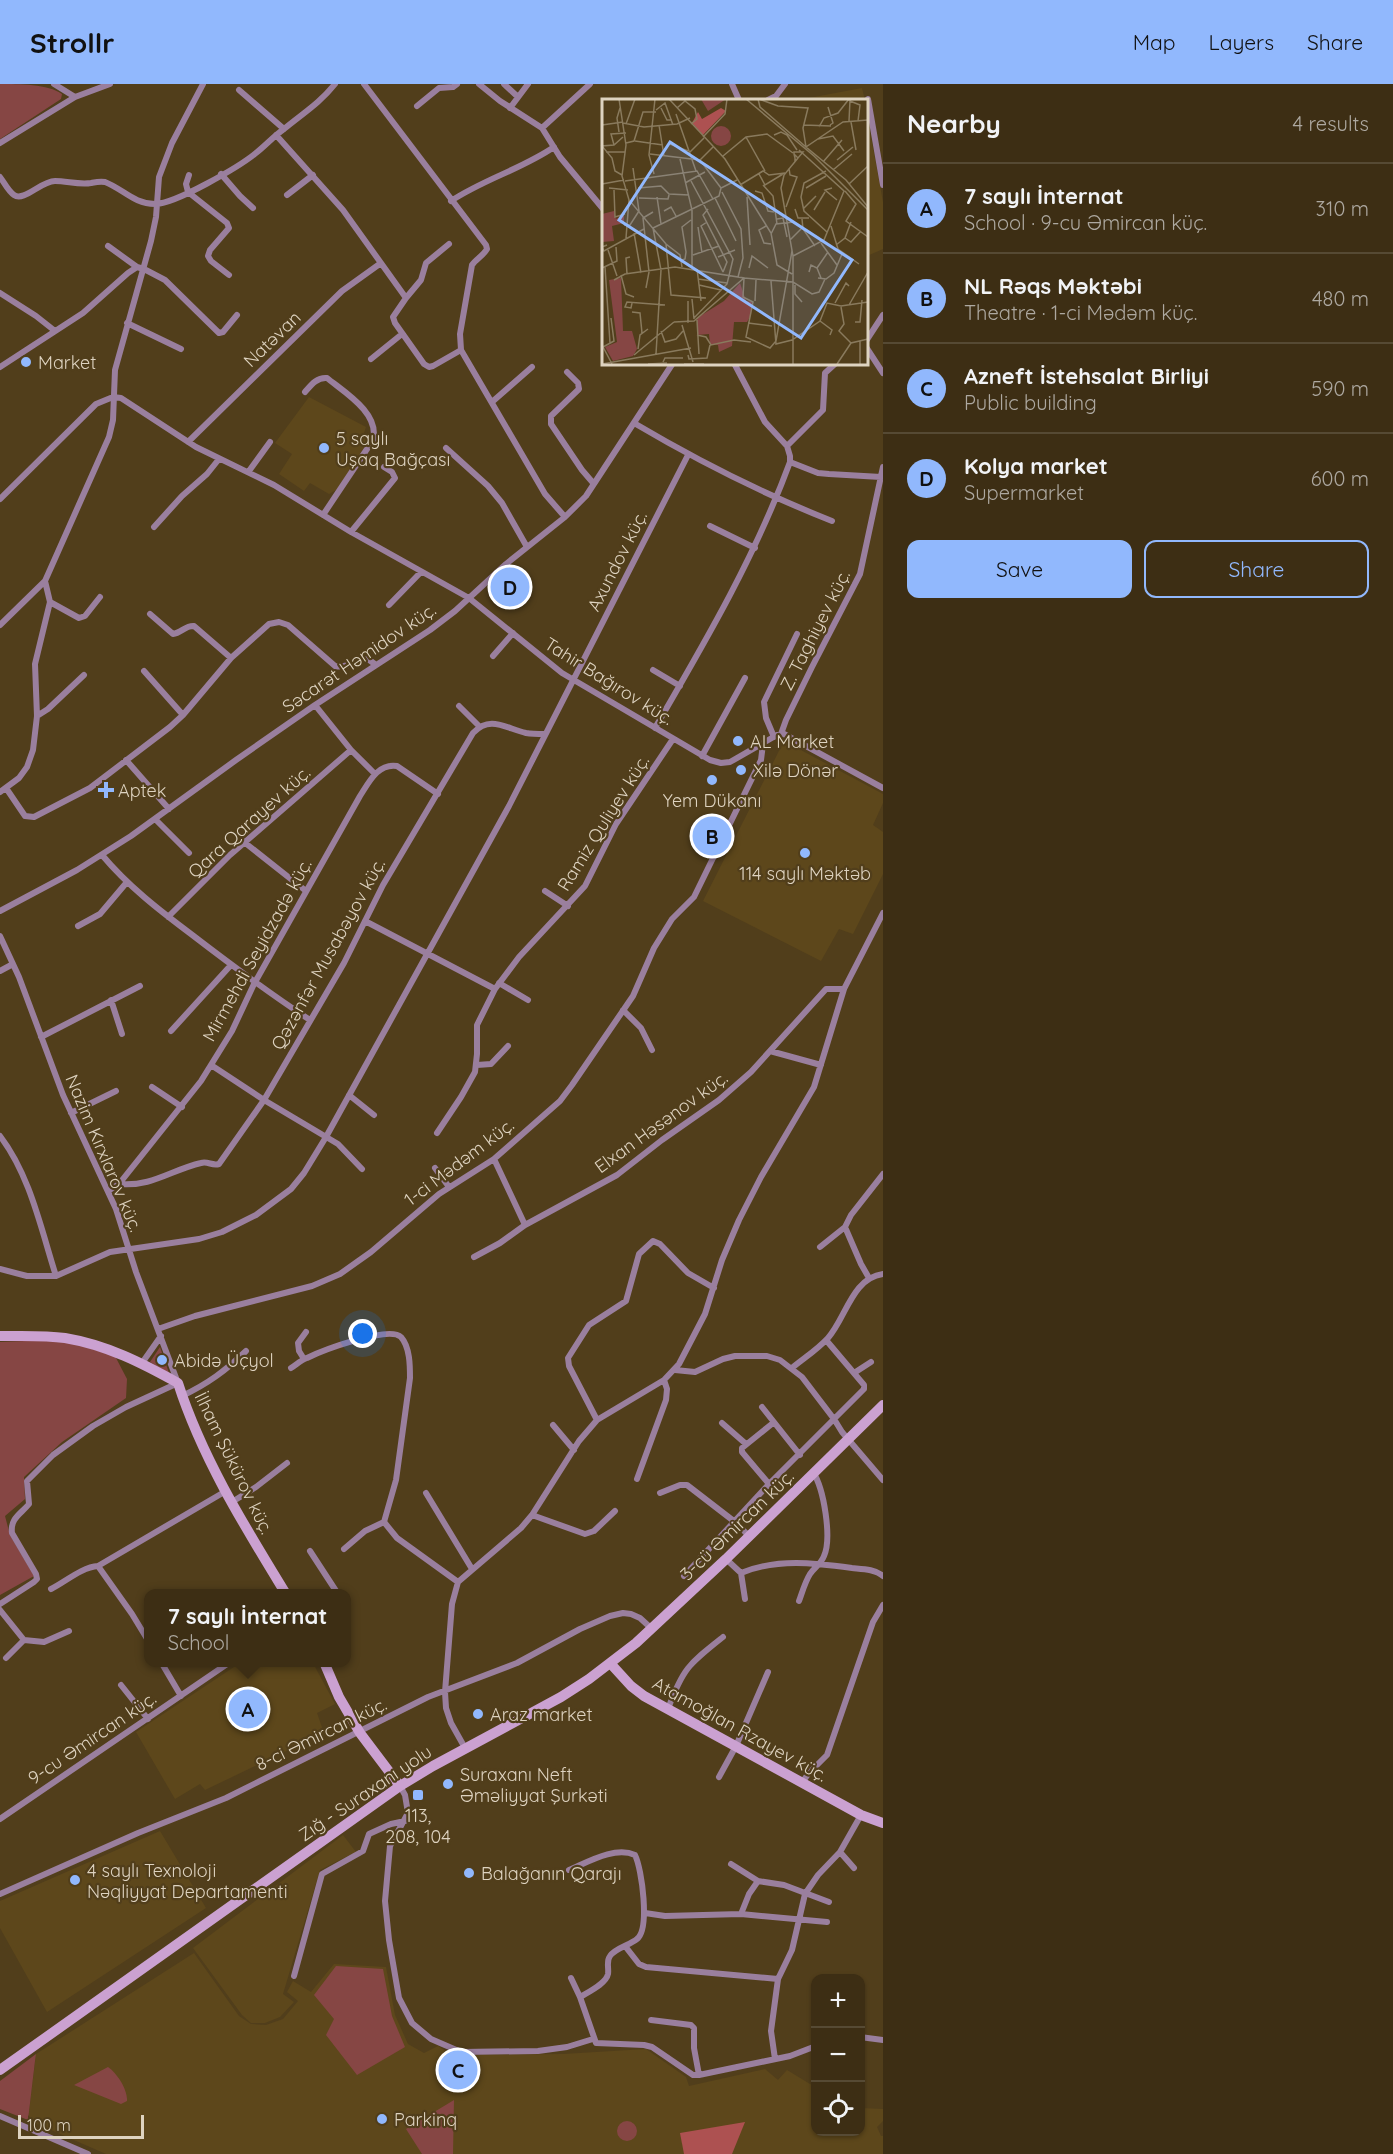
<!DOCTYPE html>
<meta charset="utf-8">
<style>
:root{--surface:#3d2e14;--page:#44361d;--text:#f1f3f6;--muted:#ada8a0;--line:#564a34;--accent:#91b8fd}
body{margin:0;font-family:Quicksand,sans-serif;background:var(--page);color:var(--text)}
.controls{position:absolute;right:18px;bottom:18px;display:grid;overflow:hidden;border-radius:12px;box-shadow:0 2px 4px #0004}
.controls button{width:54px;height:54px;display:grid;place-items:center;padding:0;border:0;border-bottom:2px solid var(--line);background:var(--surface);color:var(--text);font:30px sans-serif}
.scale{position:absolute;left:18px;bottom:15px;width:126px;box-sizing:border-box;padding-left:6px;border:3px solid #ded3c0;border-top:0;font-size:16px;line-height:21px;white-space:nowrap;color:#ded3c0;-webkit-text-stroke:4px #513e1b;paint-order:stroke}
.you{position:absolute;left:363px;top:1250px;width:21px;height:21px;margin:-15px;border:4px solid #fff;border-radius:50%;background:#1a73e8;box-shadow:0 0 0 9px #1a73e833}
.badge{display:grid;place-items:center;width:39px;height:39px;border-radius:50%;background:var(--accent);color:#111;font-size:20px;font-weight:700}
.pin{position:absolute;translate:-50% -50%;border:3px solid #fff;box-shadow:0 2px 6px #0006}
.popup{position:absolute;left:144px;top:1505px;width:207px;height:78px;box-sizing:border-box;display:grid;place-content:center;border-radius:12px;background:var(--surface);filter:drop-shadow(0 2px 4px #0005);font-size:20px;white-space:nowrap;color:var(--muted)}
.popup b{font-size:22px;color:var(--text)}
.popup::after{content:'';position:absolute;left:50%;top:100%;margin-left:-12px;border:12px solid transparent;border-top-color:var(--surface)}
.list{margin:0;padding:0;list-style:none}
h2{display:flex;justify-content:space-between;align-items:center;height:78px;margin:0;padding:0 24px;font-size:26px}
h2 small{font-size:20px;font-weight:400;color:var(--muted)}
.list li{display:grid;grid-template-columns:39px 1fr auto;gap:18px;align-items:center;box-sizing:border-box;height:90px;padding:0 24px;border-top:2px solid var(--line)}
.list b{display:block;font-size:22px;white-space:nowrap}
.list p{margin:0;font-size:20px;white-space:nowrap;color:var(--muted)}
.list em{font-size:20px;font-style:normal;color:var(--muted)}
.actions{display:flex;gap:12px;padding:18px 24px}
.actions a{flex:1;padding:14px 0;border:2px solid var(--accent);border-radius:12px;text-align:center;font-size:21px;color:var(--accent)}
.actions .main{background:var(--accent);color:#111}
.icon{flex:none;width:33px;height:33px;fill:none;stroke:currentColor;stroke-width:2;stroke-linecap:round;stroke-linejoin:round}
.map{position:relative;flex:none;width:883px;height:2070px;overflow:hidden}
header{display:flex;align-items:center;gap:36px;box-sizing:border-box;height:84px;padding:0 30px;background:var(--accent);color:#111}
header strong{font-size:28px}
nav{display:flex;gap:33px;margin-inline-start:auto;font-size:21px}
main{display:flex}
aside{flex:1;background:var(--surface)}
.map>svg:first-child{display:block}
.built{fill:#5d471b}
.green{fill:#864644}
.forest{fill:#ad5151}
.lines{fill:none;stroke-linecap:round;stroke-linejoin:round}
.street{stroke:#9a7f9e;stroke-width:6}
.secondary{stroke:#cba1d1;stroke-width:10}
.poi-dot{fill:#91b8fd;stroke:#513e1b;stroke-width:2}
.labels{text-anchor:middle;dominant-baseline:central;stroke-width:4.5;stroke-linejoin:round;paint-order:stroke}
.street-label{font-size:18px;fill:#ded3c0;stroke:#513e1b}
.poi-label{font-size:18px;fill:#ded3c0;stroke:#513e1b;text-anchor:start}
.inset-road{fill:none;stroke:#897a5d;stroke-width:1.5}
.view{fill:#91b8fd;fill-opacity:0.15;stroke:#91b8fd;stroke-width:3}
.inset-edge{fill:none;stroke:#ded3c0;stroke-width:3}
</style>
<header>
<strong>Strollr</strong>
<nav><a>Map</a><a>Layers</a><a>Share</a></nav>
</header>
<main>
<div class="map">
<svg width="883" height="2070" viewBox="0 0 883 2070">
<rect width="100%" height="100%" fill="#513e1b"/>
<path class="built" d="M862 4 865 16H798Z
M866 27 883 118V165L867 172Z
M309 313 366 343 364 349 370 354 338 405 329 410 310 399 304 407 279 390 292 370 275 359Z
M784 657 883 710V719L873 741 883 748V790L853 850 839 845 821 877 703 817Z
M240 1579H313L335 1620 317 1629 324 1649 205 1706 200 1700 175 1715 136 1648Z
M160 1747 206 1824 47 1928 0 1844V1817Z
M343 1751 356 1768 320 1786 283 1910 294 1918 280 1933 265 1939H251L242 1931 193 1864Z
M194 1869 239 1932 251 1940 266 1941 283 1935 298 1917 287 1908 293 1897 311 1908 334 1880 386 1883 395 1931 408 1960 424 1969 438 1962 452 1971 563 1970 646 1965 686 1993 689 2002 765 1985 778 1996 787 1986 815 2003 816 2048H860L861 2024 883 2025V2037L877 2043 881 2052H883V2070H106L28 2036 36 1970Z"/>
<path class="green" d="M0 0C19 0 48 0 62 10L61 15 0 55Z
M47 1256 69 1258 115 1272 127 1295 126 1314 62 1358 24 1393 25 1415 5 1432 10 1451 34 1492 0 1511V1258Z
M160 1263 169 1289 150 1278Z
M336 1882 383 1885 392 1932 405 1963 357 1991 326 1951 334 1935 314 1911Z
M36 1970 35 1977 28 2036 0 2025V1997Z
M108 1983C117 1989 128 2006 127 2017L121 2020 74 2001Z
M454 2016 453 2070H422L406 2045Z
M617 2047a10 10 0 1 1 20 0a10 10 0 1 1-20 0Z"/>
<path class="forest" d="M745 2038 732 2070H684L680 2049Z"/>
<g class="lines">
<path class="street" d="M54 0 75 13
M364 0 486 161 487 165C483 172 476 175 472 181L460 250 461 266 545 410 565 433
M479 0 500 17 542 44 560 73 604 126
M504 0 518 13
M732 0 739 16
M239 6 284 45
M868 15 883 101
M768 16 776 12 785 0
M417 22 439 4 453 3 457 0
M510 24 528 0
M542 44 590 0
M276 51 343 126 406 214 393 233 395 239 424 280 429 283 433 282 461 266
M0 59 75 13 110 0
M221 90 240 112 253 124
M189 91 186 100 188 108 227 139 229 144 210 166 208 172 211 177 229 191
M0 93C4 98 8 107 14 111 24 118 41 97 55 97 67 97 79 101 91 99 96 98 100 97 105 98 123 105 134 120 155 120 175 120 239 83 256 69 266 61 274 52 284 45 302 30 320 19 335 0
M287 111 313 91
M451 117C484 95 522 85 554 63
M108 162 137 183
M0 209 36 232 55 247
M406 214 421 196 426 179 449 160
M127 239 181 265
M866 257 883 231
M866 263 883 289
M371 275 402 250
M0 283 83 229 128 189 137 183 144 185 165 196 219 249 223 248 237 231
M567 288 578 299 579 305 551 332V340L582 386 594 400
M305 308C311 301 317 293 327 294 344 308 380 329 373 356L323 431
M492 318 532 283
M634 339C700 378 761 409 832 437
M188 358 342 207 381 179
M787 362 823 326 825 289 836 279
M446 364 488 402 502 419 527 463
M790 378 818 389 829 390 881 393
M249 387 270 358
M0 415 96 320 113 313 121 314 196 363 274 401 351 448 469 514 562 589 710 676 721 679 730 678 777 651 784 650 883 704
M710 442 755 464
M154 443 182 412 207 390 219 375
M351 448 395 394 392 388 384 383
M50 518 79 534 85 532 100 513
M389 521 421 488
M150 530 173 550C181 549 186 541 194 542L231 574
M0 541 45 497
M493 572 513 549
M653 586 680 602
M144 587 183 631
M315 621 351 666 375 690
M459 622 479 642
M37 632 48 625 84 591
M655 644C705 558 755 473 790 378V372L787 362 765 338 734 279
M781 650 786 636 812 583 860 490 883 383
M774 653 766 634 764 618 797 550
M702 672 745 594
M126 676 169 725
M6 704 25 732 34 733 90 704 170 643 183 631 231 574 269 540 279 538 288 541 335 582C347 585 356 576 368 575L376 581
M0 708 19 694 27 683 33 666 37 632 35 580 50 518 45 497 109 353 113 336 115 286 151 157 156 133 159 93 172 59 203 0
M155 735 189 769
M244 758 306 807
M102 771C128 802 159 826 191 850 230 880 269 909 310 936
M545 807 568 822
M0 827 77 786 131 752 236 676 315 621 430 546 455 527 506 480 565 433 586 412 673 279
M168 833 230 771 351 666
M365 837 495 905
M78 842 100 830 127 798
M0 852 19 893 63 1011 116 1125 136 1188 178 1299 126 1323 93 1342 53 1371 27 1397 29 1420C21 1430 10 1434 12 1449L36 1490 37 1495 34 1498 0 1520
M0 887 13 880
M499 899 528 916
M111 916 122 950
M623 926 641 944 652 966
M171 947 231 881
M41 953 140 902
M770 967 821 981
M211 981 264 1016 338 1060 362 1085
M477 981 491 980 508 962
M152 1003 182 1023
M349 1011 374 1031
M71 1029 116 1007
M437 1049 461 1013 475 988 477 970V941L495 905 519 873 585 802 616 740 673 655
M0 1052C30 1091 41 1145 56 1192
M494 1075 525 1141
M435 1084 449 1103
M119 1100C152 1103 171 1086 201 1079 208 1077 212 1082 219 1080L264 1016 344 879 383 801 473 649C490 631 505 644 526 649 532 650 539 650 545 650
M108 1107 119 1100 201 997 232 947 254 900 360 712C369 698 378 679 397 682L438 710
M820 1163 845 1143
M474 1173 500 1159 525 1141 617 1091 662 1056 719 1016 751 988 826 905H844
M0 1185 27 1192H56L110 1168 199 1155 222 1148 256 1131 291 1105 304 1089 326 1053 509 722 688 371
M869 1194 861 1180 845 1143 851 1131 883 1090
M158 1245 195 1232 312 1202 340 1190 371 1168 439 1110 494 1075 560 1017 572 1001 633 912 654 864 672 835 694 813 761 676 763 660
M304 1275 299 1267 298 1259 306 1248
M142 1279 161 1252
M291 1284C296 1281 301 1276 307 1274 321 1267 389 1241 401 1253 410 1263 410 1282 410 1294L396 1396 384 1438
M792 1284C804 1274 817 1266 828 1254 846 1234 852 1194 883 1190
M675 1286 695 1288 723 1275 735 1272H767L780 1276 802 1293 834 1335 842 1348 883 1396
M854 1289 871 1278
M182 1312C209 1299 225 1287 246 1267
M762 1323 800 1371
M597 1336 569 1282 568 1274 589 1241 626 1217 639 1170 653 1157 660 1160 688 1189 714 1204
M722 1339 746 1360
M553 1341 574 1366
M637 1395 666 1316 667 1305 664 1296
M769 1400 742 1368V1364L773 1339
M426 1409 472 1485
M660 1409 680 1401H687L735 1438 749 1452
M232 1418 256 1403 287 1379
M532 1431 585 1450 594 1447 615 1427
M344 1465 365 1447 384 1438 397 1454 458 1498
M310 1467 338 1510
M726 1475 741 1489C777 1474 815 1479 852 1484 862 1485 875 1485 883 1492
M98 1482 132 1530 149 1558
M741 1489 745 1515
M684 1492 769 1400 864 1305V1301L826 1256
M51 1505C65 1498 82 1483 98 1482L226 1407
M799 1517C802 1509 805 1498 810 1490 815 1483 821 1480 824 1472 832 1454 824 1405 813 1388
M0 1526 24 1556 44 1558 69 1547
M6 1574 24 1556
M161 1578 181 1612
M121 1601 148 1635
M668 1625C683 1584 689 1580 723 1553
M465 1664 451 1639 446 1624 445 1608 452 1520 458 1498 521 1444 532 1431 579 1357 597 1336 664 1296 679 1280 705 1230 722 1176 739 1136 761 1093 814 1003 844 905 883 829
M719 1693 736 1662 768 1588
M802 1699 808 1690 827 1671 873 1538 883 1521
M400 1702 405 1711 408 1729 390 1762 385 1817 389 1856 399 1914 412 1939 431 1955 461 1968 538 1967 567 1963 593 1955
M0 1735 230 1578
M840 1768 854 1784
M731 1780 758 1797 784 1801 829 1818
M569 1786C588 1778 615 1762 635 1771 642 1785 650 1845 637 1855 630 1861 615 1864 610 1872 606 1877 609 1884 608 1890 606 1900 588 1908 580 1913
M0 1810 138 1749 226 1714 428 1613 517 1579 580 1545 610 1532 623 1529 631 1530 640 1534 652 1545
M645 1829 665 1832 741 1830 827 1838
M741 1830 749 1810 758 1797
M625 1862 639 1880 646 1883 778 1895
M294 1892 322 1790 363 1767 369 1750 391 1740 405 1737
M571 1894 580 1913 596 1959 644 1961 652 1963 693 1991H699L790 1972 816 1962
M651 1936 691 1941 694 1944V1964L699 1991
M860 1953 883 1956
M775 1975 771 1947 778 1895 792 1866 805 1810 818 1791 840 1768 861 1731
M0 2032 88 2070"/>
<path class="secondary" d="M0 1252C22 1252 44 1251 65 1254 107 1261 142 1279 178 1299 202 1374 245 1443 286 1510
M324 1578 339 1613 360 1649 400 1702
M610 1579 631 1602 644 1612 861 1731 883 1739
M0 1986 400 1702 433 1682 561 1613 589 1595 636 1559 726 1475 883 1321"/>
</g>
<g class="poi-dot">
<circle cx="26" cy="278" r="6"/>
<circle cx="324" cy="364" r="6"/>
<circle cx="738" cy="657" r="6"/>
<circle cx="741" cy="686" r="6"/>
<circle cx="712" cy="696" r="6"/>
<path d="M103 697h6v6h6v6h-6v6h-6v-6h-6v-6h6z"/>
<circle cx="805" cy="769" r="6"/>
<circle cx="162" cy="1276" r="6"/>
<circle cx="478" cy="1630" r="6"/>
<circle cx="448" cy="1700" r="6"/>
<rect x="412" y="1705" width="12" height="12" rx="3"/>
<circle cx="469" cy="1789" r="6"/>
<circle cx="75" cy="1796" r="6"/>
<circle cx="382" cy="2035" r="6"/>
</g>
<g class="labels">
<g class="street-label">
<text transform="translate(272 255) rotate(-44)">Natəvan</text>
<text transform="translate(617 477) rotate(-63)">Axundov küç.</text>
<text transform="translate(815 546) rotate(-63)">Z. Taghiyev küç.</text>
<text transform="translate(359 574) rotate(-34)">Səcarət Həmidov küç.</text>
<text transform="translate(609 597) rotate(32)">Tahir Bağırov küç.</text>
<text transform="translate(249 738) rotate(-42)">Qara Qarayev küç.</text>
<text transform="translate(603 739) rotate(-58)">Ramiz Quliyev küç.</text>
<text transform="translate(257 866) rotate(-61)">Mirmehdi Seyidzadə küç.</text>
<text transform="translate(328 870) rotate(-61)">Qəzənfər Musabəyov küç.</text>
<text transform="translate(661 1038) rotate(-36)">Elxan Həsənov küç.</text>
<text transform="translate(104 1069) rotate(67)">Nazim Kırxlarov küç.</text>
<text transform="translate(459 1078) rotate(-37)">1-ci Mədəm küç.</text>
<text transform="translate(234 1379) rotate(64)">İlham Şükürov küç.</text>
<text transform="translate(737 1441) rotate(-44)">3-cü Əmircan küç.</text>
<text transform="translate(740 1645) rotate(29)">Atamoğlan Rzayev küç.</text>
<text transform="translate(321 1650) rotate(-26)">8-ci Əmircan küç.</text>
<text transform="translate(92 1654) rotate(-34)">9-cu Əmircan küç.</text>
<text transform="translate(365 1709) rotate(-34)">Zığ - Suraxanı yolu</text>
</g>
<g class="poi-label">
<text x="38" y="278">Market</text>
<text x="336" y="354">5 saylı<tspan x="336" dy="21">Uşaq Bağçası</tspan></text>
<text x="750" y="657">AL Market</text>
<text x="753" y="686">Xilə Dönər</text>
<text x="118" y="706">Aptek</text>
<text x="712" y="716" text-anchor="middle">Yem Dükanı</text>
<text x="805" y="789" text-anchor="middle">114 saylı Məktəb</text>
<text x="174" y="1276">Abidə Üçyol</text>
<text x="490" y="1630">Araz market</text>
<text x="460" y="1690">Suraxanı Neft<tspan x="460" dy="21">Əməliyyat Şurkəti</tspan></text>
<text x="418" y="1731" text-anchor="middle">113,<tspan x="418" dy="21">208, 104</tspan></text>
<text x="87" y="1786">4 saylı Texnoloji<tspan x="87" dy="21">Nəqliyyat Departamenti</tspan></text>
<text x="481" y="1789">Balağanın Qarajı</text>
<text x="394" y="2035">Parkinq</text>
</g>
</g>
<g transform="translate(602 15)">
<rect width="266" height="266" fill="#513e1b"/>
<path d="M99 0H124L106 12ZM109 37a10 10 0 1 1 20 0a10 10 0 1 1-20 0ZM12 112 14 120 22 116V124L10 127 12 142 0 143V115ZM19 179 21 232H30L35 250 31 257 11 262 3 248 15 243 7 181ZM138 184 144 202 150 203 149 216 145 223H132L130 247 117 253 116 246 108 245 107 235 95 236V219L122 202Z" fill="#864644"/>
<path d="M119 9 124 12 101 36 90 24 96 13 100 20Z" fill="#ad5151"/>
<path class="inset-road" d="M17 0 24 46 20 77 27 101 64 145 78 156 80 168M67 0 123 60 169 134 175 166 190 175M144 0 212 57 266 111M156 0 158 8 204 48M157 0 176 7 206 9 201 29 204 48M248 2 258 6 256 22M226 8 231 24 228 26M59 9 65 21H70M75 9 83 2 93 10 95 20 89 25M54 11 63 4 71 26M74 15 94 72M266 21 241 23 204 48 244 81 266 108M247 22 248 1M249 23 254 51M21 24 42 28 75 25 88 19M24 25 33 0M0 26 21 23M57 26 62 57M202 26 229 27M217 28 222 19 236 14 247 0M17 33 15 19 18 9M172 36 179 33 185 36 195 51M101 38 123 15 125 0M144 38 163 72M216 40 231 37 242 52M33 42 61 46M24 44 32 42 41 13H54M68 45 86 52M12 46 9 35 24 34M111 48 98 61 119 89M4 53H23M87 54 102 39M48 55 98 61M192 55 196 59 201 53H192V55L193 59V63M121 57 144 38 165 35 191 54M78 60 90 111V169M235 61 251 48M221 63 240 41M231 71 250 55M224 72 202 84 199 98 202 112 225 133M52 75 47 56 53 0M157 75 163 86 181 75M20 76 13 72 10 59 0 47 12 46 21 38M23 82 95 72 111 100M89 82 131 160 125 185 92 219M83 84 103 73M0 85 22 81M247 85 266 67M138 86 161 72 167 76 183 74M161 86 171 97 175 125M7 89 26 91M36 89 59 87 67 95 87 96M204 89 224 77M230 89 223 91 235 101M12 91 13 118 23 115M153 92 160 94 166 112 172 113M243 92 254 105 244 122 266 138M120 93 139 130 141 159 136 178M55 98 59 125M145 98 148 146M37 99 66 100 67 96M113 99 134 142M184 108 195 78 188 76 187 69M106 110 101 116 125 163 121 173M193 110 196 119H207M201 110 214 97M212 111 223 93M62 112 69 108 74 117M175 120 181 119 185 138M200 120 201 130 213 147M105 123 99 127 121 173M22 126H28L37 112 31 69M164 127 157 131 162 144 169 145M229 127 236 150 257 165M96 128 100 154M51 129 59 171 54 255M51 129 117 97 119 89 135 81M32 134 39 174M169 135 174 125 192 123M24 139 27 101M243 139 249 143 259 132M188 141 201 128M219 144 235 166M64 145 69 196 104 199M5 146 0 148 2 152 42 130M234 146 243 139 249 123M6 151 15 177M91 156 117 147M191 157 222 141 242 92 197 51M116 158 133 151M80 161 83 160 84 153 80 128 89 121M3 168 8 244M0 169 15 162 14 148M147 169 150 157 166 169M215 169 226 153M95 170 99 202M207 173 209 166 215 169 219 179M25 175 24 159 28 158M19 176 24 195 32 198M216 179 224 180 232 174 240 155M96 180 125 184M12 181 23 175 73 168 142 179 141 198 151 203 144 238 168 249 174 242 190 152M169 182 174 245 190 241 218 222 225 204 239 207 266 203M97 186 119 191M193 186V195L200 203M44 189 47 173 41 119 51 113M90 200 92 220M153 202 154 181M30 204 29 209 23 208 25 203 63 206M233 204 244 184 247 187M247 206 266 173M239 208 242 225 237 232 249 244M30 213 38 214 40 234M95 221 97 255M218 222 230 231 228 236M72 223 92 222 142 179 191 183 210 195 217 193 223 180M253 223H258L260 201M86 224V202M146 224 170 227M80 226 91 263M59 232 63 243 74 240 81 232M95 236 104 238 109 246 132 241 149 243M0 246 10 265M1 248 12 242 9 219M36 250 38 236 46 230M32 256 72 223M86 256 87 260 105 259 108 246M61 263 63 259H81M0 265 89 249M46 265 65 264M82 265H102M191 265V157L179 89 182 76 196 59M235 265 249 244 266 240M258 265V242"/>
<path class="view" d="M68 43 250 161 199 239 17 121Z"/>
<rect width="266" height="266" class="inset-edge"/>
</g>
</svg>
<div class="controls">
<button>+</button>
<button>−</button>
<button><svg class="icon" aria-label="locate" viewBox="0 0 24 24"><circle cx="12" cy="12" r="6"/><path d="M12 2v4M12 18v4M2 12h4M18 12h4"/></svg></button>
</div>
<div class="scale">100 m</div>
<div class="you"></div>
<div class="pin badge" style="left:248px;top:1625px">A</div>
<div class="popup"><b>7 saylı İnternat</b>School</div>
<div class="pin badge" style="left:712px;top:752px">B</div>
<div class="pin badge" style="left:458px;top:1986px">C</div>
<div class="pin badge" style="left:510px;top:503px">D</div>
</div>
<aside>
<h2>Nearby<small>4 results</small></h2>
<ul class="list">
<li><span class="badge">A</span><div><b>7 saylı İnternat</b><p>School · 9-cu Əmircan küç.</p></div><em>310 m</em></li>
<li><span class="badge">B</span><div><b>NL Rəqs Məktəbi</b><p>Theatre · 1-ci Mədəm küç.</p></div><em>480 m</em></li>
<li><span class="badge">C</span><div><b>Azneft İstehsalat Birliyi</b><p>Public building</p></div><em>590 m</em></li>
<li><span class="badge">D</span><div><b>Kolya market</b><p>Supermarket</p></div><em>600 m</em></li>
</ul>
<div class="actions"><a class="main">Save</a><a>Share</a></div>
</aside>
</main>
